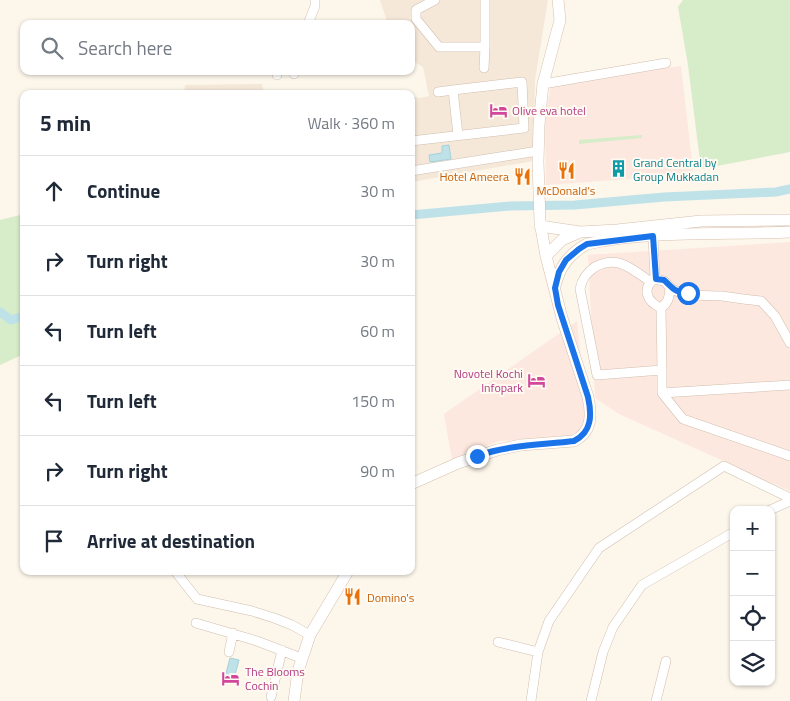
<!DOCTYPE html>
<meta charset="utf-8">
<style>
:root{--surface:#fff;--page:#f2f2f3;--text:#1f2937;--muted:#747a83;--line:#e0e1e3}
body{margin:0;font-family:"Titillium Web",sans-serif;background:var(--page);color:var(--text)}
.controls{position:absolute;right:15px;bottom:15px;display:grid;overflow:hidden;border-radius:10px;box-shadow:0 1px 4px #0004}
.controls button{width:45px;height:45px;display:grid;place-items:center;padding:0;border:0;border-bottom:1px solid var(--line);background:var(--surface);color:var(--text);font:25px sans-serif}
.stop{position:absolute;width:15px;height:15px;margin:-11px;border:4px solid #1a73e8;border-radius:50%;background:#fff}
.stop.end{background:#1a73e8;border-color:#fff;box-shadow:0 1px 5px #0008}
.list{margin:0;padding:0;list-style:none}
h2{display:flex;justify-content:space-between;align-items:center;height:65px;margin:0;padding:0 20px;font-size:21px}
h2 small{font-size:16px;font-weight:400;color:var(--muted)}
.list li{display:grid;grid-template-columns:32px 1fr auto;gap:15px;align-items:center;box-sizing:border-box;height:70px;padding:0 20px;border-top:1px solid var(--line)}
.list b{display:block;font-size:19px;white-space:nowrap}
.list em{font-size:16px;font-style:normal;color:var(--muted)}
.icon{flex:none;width:28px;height:28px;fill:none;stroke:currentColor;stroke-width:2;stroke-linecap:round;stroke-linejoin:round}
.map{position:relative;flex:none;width:790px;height:701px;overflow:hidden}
.search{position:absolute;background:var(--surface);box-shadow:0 1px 4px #0004;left:20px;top:20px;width:395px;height:55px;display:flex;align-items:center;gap:12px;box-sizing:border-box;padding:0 18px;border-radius:10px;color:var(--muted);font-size:19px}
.panel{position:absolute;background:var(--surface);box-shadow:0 1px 4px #0004;left:20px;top:90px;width:395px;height:485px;border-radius:10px}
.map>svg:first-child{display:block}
.residential{fill:#f5e8d9}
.commercial{fill:#fde8df}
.green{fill:#d7ecc8}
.water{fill:#bee2e8;stroke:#a4d2da}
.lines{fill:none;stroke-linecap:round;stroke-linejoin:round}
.canal{stroke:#bee2e8;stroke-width:9}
.minor-casing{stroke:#d0beaf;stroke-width:10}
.secondary-casing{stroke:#d6c0af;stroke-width:12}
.minor{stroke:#fff;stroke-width:9}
.secondary{stroke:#fff;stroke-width:11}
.route{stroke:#1a73e8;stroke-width:6}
.labels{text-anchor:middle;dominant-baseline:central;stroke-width:4;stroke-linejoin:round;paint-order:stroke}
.hotel-label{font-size:12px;fill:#b23c85;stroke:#fffaf2;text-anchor:start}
.culture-label{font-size:12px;fill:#0d838f;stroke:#fffaf2;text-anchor:start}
.food-label{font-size:12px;fill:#c56008;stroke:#fffaf2;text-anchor:end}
</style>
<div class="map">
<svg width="790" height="701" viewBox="0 0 790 701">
<rect width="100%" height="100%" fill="#fdf6eb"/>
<path class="residential" d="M380 0H548L535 80 534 161 411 182V96L420 98 429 96 423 67 413 61 411 52V24H388Z
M262 84 264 94H184L185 85Z
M374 91 393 94H274Z"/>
<path class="commercial" d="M681 66 693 170 670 176 546 185 545 117 552 81Z
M790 242V491L619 414 595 398 588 255Z
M577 321 586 410 581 430 567 438 499 441 452 460 444 414Z"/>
<path class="green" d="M683 0H790V152L701 169 688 65 678 7Z
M642 135V138L579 144V140Z
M24 214V354L0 365V220Z"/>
<path class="water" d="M449 145 451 159 430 162 429 155 442 153V146Z
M230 658 239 660 234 679 225 677Z"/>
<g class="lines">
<path class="canal" d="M411 215 510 206 575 205 664 197 776 192 790 189
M0 312 11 320 24 316"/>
<defs>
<path id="minor" d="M435 0 416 10V19L439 47H485V0
M308 24 315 6V0
M484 68 485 47
M277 71V75
M293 71 294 74
M543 84 666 63
M438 92 453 90
M411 141 524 128 522 82 453 90 458 135
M411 171 538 151
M653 236 655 279C641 288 647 302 661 308L662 370
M655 279 664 281C667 283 669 287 672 289 687 297 706 295 722 296 735 298 748 300 761 301L775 316 790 343
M651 282C632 270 619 254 595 267 586 273 582 279 580 289L597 375 662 370V393L683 419 790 456
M661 308C669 302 669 297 670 288
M662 393 790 385
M770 510 790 501
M175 571 197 599 252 611 274 618 292 625 310 635
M196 623 257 641 301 658
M498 642 538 652
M229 652 233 633
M271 697 282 650
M531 701 538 652 549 621 599 548 724 466 790 498
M591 701 603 652 613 627 642 585 734 532
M656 701 666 661"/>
<path id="secondary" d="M540 226 580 232
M546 256 562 240 580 232 617 230 701 221 790 220
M555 286C560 266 569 254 587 244 653 230 723 235 790 232
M411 484 458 463 497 450 521 445 574 441C592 432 592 415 588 397L562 318 546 256 540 222 538 162 539 125 543 84 560 20 558 0
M294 701 298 671 310 635 348 571"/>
</defs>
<use href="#minor" class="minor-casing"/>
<use href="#secondary" class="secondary-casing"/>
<use href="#minor" class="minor"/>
<use href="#secondary" class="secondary"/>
</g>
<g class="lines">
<path class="route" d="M477 456C508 445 541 445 574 441 592 432 592 415 588 397L558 305 555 288 559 272 566 260 579 249 587 244 653 236 656 279 664 280C674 289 674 292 688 293"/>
</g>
<defs>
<symbol id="hotel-bare" viewBox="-9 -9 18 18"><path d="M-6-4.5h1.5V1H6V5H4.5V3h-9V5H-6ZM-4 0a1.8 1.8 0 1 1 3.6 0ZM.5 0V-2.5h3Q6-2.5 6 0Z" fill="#d1479c" stroke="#fffaf2" stroke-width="2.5" paint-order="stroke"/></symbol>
<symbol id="building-bare" viewBox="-9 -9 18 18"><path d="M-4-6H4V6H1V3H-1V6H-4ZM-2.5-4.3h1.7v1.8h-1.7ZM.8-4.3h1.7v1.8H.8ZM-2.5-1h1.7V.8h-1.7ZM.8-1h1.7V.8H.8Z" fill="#0f9aa8" stroke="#fffaf2" stroke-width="2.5" paint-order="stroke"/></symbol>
<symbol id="restaurant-bare" viewBox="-9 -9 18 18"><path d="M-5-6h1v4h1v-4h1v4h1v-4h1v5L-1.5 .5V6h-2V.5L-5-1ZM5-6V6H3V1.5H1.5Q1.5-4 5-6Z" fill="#e8710a" stroke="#fffaf2" stroke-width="2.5" paint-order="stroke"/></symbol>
</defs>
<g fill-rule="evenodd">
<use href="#hotel-bare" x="486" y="98" width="25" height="25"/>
<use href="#building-bare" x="606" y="156" width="25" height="25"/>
<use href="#restaurant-bare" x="554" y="158" width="25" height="25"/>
<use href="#restaurant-bare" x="510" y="164" width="25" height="25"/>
<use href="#hotel-bare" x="524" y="368" width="25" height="25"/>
<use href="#restaurant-bare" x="340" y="584" width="25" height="25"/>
<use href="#hotel-bare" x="218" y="666" width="25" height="25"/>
</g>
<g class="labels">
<g class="hotel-label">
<text x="512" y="110">Olive eva hotel</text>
<text x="523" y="373" text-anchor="end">Novotel Kochi<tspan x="523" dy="14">Infopark</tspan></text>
<text x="245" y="671">The Blooms<tspan x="245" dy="14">Cochin</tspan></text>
</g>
<g class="culture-label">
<text x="633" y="162">Grand Central by<tspan x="633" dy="14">Group Mukkadan</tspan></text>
</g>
<g class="food-label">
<text x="509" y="176">Hotel Ameera</text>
<text x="566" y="190" text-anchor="middle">McDonald's</text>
<text x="367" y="597" text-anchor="start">Domino's</text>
</g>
</g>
</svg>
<div class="controls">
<button>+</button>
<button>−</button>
<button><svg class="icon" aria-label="locate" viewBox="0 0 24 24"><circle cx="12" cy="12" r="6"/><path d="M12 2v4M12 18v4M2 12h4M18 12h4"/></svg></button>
<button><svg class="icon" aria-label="layers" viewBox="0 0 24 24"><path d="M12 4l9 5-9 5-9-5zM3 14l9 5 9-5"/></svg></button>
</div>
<div class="stop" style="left:688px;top:293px"></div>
<div class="stop end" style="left:477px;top:456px"></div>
<div class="search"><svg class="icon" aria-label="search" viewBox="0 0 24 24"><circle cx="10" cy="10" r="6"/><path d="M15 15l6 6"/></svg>Search here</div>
<section class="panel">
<h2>5 min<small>Walk · 360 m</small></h2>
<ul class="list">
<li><svg class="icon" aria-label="ahead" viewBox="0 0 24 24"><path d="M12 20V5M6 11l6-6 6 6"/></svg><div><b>Continue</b></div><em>30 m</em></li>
<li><svg class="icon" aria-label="right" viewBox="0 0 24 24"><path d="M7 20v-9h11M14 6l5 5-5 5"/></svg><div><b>Turn right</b></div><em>30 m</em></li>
<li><svg class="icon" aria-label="left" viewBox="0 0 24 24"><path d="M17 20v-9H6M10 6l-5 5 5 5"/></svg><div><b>Turn left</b></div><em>60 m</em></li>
<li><svg class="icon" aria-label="left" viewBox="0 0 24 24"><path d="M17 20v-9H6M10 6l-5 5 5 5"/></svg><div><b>Turn left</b></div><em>150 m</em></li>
<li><svg class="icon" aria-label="right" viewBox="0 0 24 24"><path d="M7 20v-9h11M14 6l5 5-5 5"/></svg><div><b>Turn right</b></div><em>90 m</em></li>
<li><svg class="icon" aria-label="arrive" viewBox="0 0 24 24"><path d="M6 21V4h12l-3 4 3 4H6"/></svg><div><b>Arrive at destination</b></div></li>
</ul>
</section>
</div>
